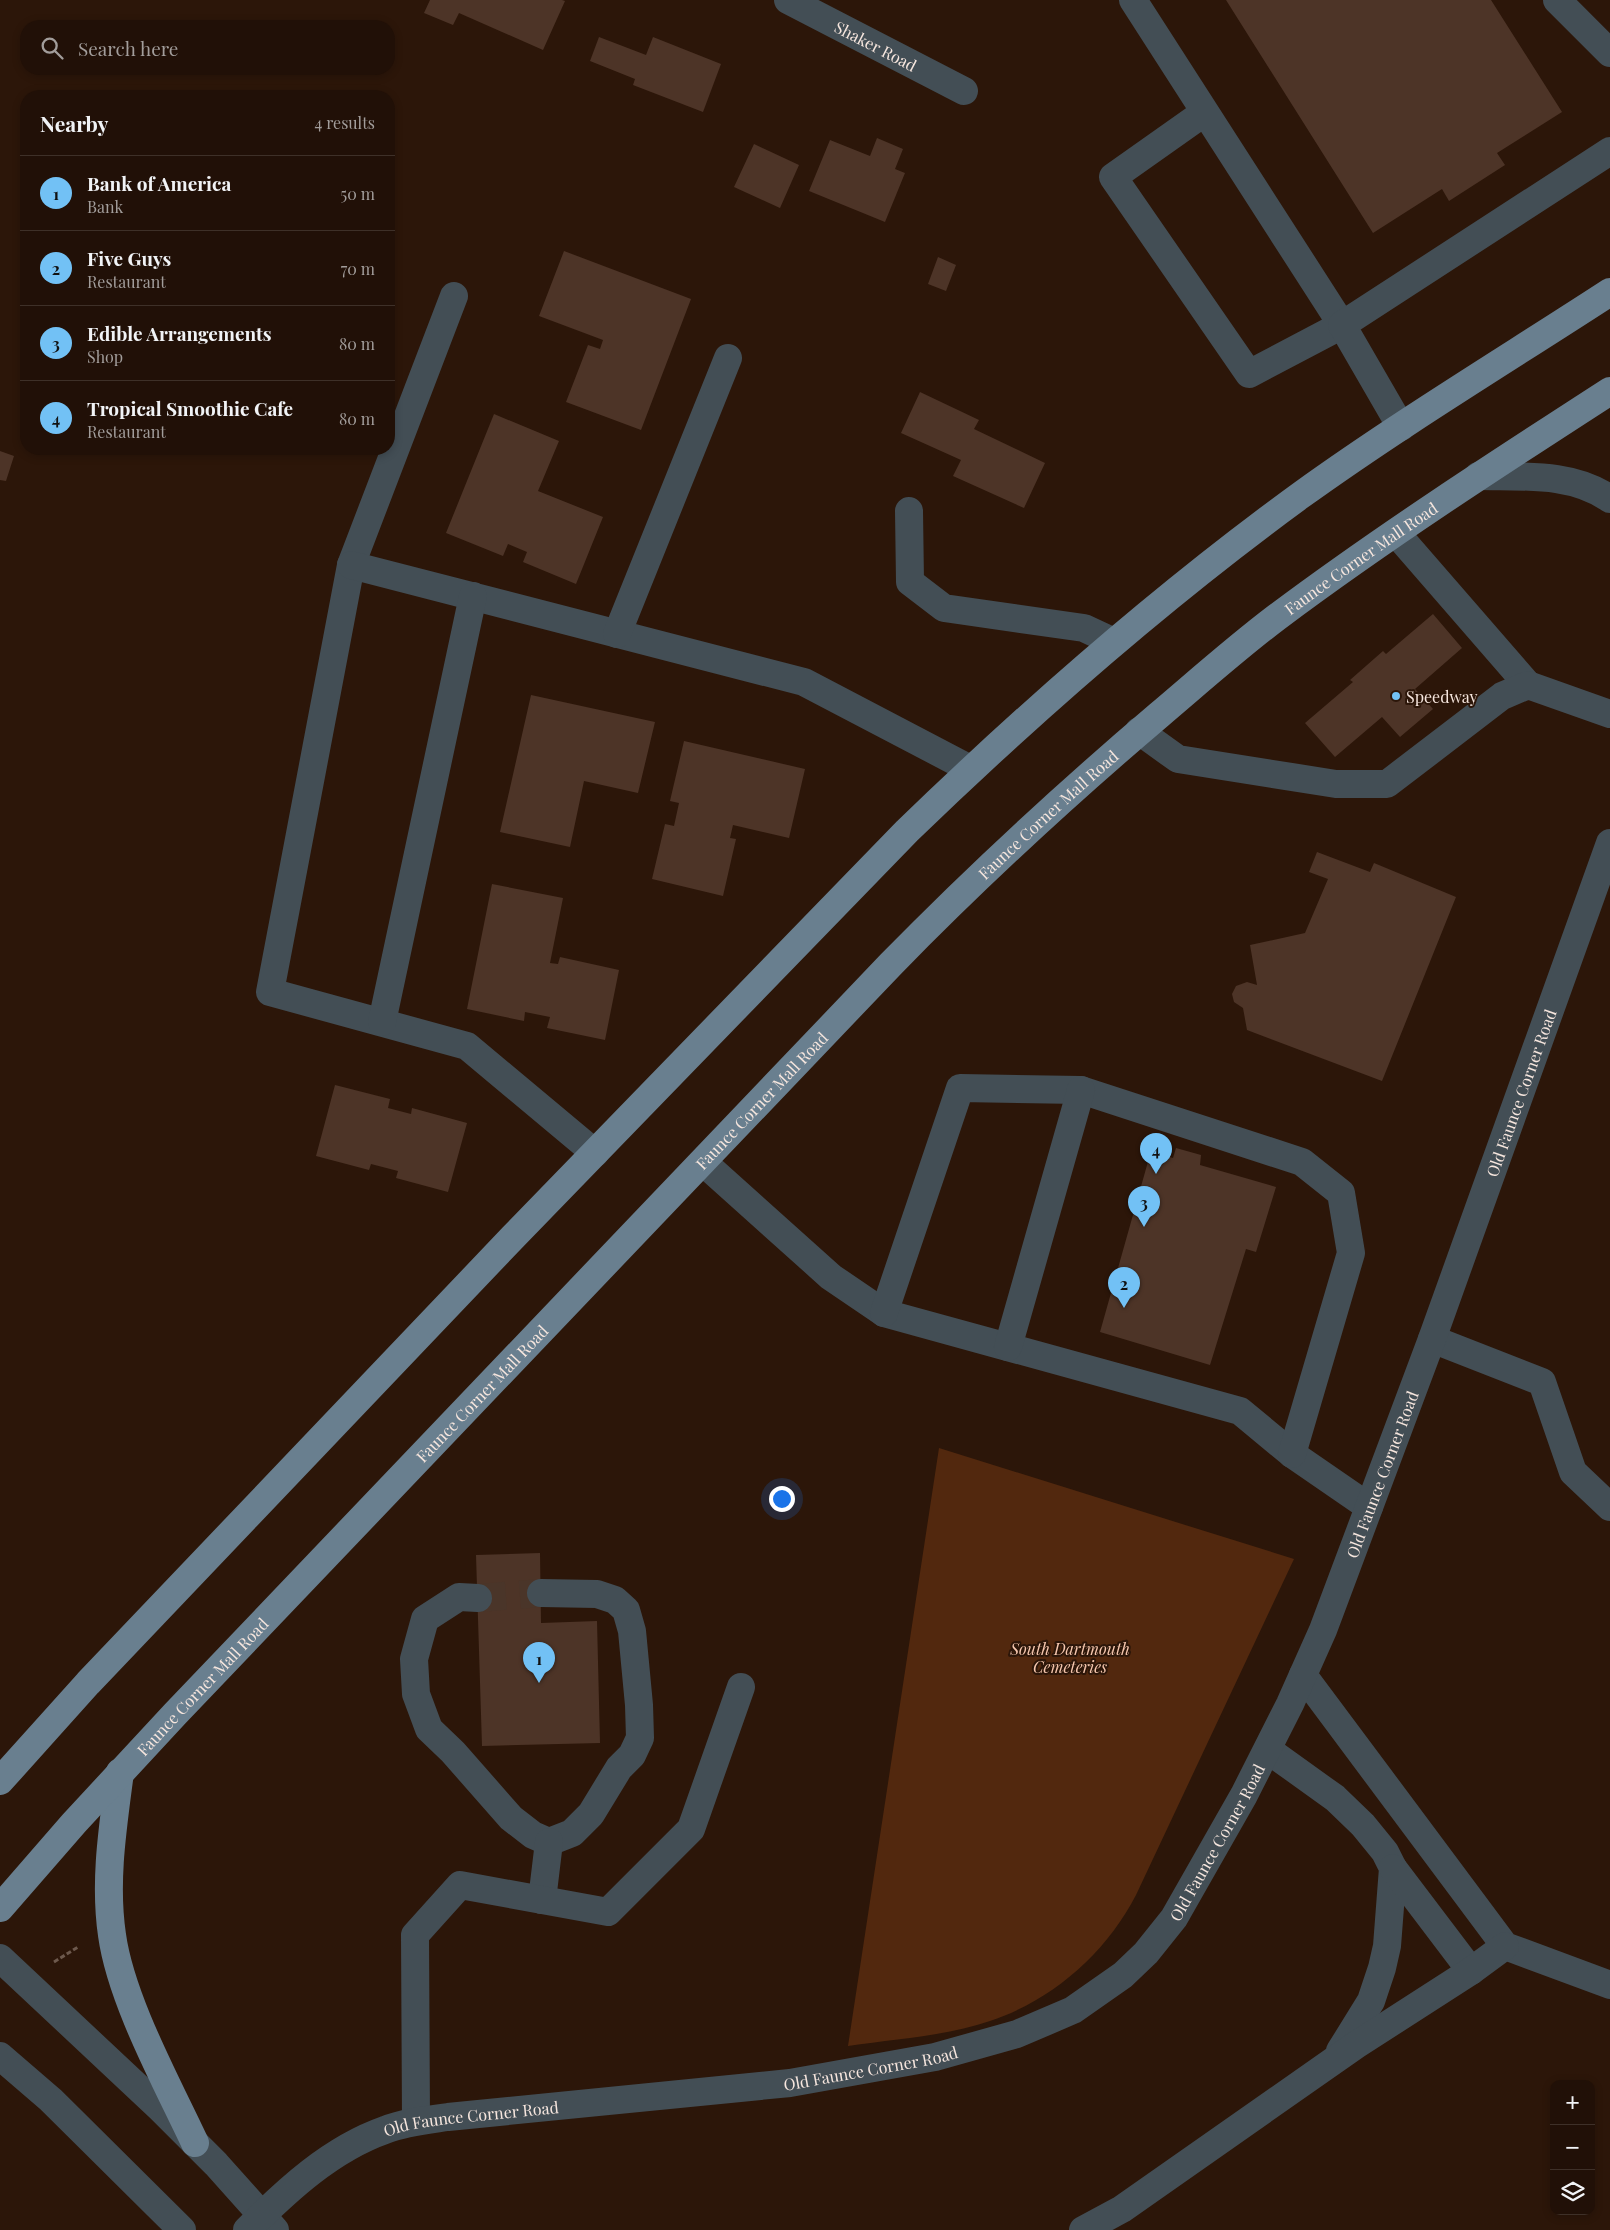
<!DOCTYPE html>
<meta charset="utf-8">
<style>
:root{--surface:#211007;--page:#291911;--text:#f1f3f6;--muted:#a29d9b;--line:#3e3028;--accent:#72c1f5}
body{margin:0;font-family:"Playfair Display",serif;background:var(--page);color:var(--text)}
.controls{position:absolute;right:15px;bottom:15px;display:grid;overflow:hidden;border-radius:10px;box-shadow:0 2px 8px #0003}
.controls button{width:45px;height:45px;display:grid;place-items:center;padding:0;border:0;border-bottom:1px solid var(--line);background:var(--surface);color:var(--text);font:25px sans-serif}
.you{position:absolute;left:781px;top:1498px;width:18px;height:18px;margin:-12px;border:4px solid #fff;border-radius:50%;background:#1a73e8;box-shadow:0 0 0 8px #1a73e833}
.badge{display:grid;place-items:center;width:32px;height:32px;border-radius:50%;background:var(--accent);color:#111;font-size:16px;font-weight:700}
.pin{position:absolute;translate:-50% -41px;filter:drop-shadow(0 1px 2px #0008)}
.pin::after{content:'';position:absolute;top:26px;width:18px;height:15px;background:inherit;clip-path:polygon(0 0,100% 0,50% 100%)}
.list{margin:0;padding:0;list-style:none}
h2{display:flex;justify-content:space-between;align-items:center;height:65px;margin:0;padding:0 20px;font-size:21px}
h2 small{font-size:16px;font-weight:400;color:var(--muted)}
.list li{display:grid;grid-template-columns:32px 1fr auto;gap:15px;align-items:center;box-sizing:border-box;height:75px;padding:0 20px;border-top:1px solid var(--line)}
.list b{display:block;font-size:19px;white-space:nowrap}
.list p{margin:0;font-size:16px;white-space:nowrap;color:var(--muted)}
.list em{font-size:16px;font-style:normal;color:var(--muted)}
.icon{flex:none;width:28px;height:28px;fill:none;stroke:currentColor;stroke-width:2;stroke-linecap:round;stroke-linejoin:round}
.map{position:relative;flex:none;width:1610px;height:2230px;overflow:hidden}
.search{position:absolute;background:var(--surface);box-shadow:0 2px 8px #0003;left:20px;top:20px;width:375px;height:55px;display:flex;align-items:center;gap:12px;box-sizing:border-box;padding:0 18px;border-radius:20px;color:var(--muted);font-size:19px}
.panel{position:absolute;background:var(--surface);box-shadow:0 2px 8px #0003;left:20px;top:90px;width:375px;height:365px;border-radius:20px}
.map>svg:first-child{display:block}
.green{fill:#52280e}
.building{fill:#4d3427}
.lines{fill:none;stroke-linecap:round;stroke-linejoin:round}
.minor-tunnel{stroke:#4a3529;stroke-width:28;stroke-dasharray:28 14;stroke-linecap:butt}
.path{stroke:#6d594d;stroke-width:3;stroke-dasharray:5 2.5;stroke-linecap:butt}
.minor{stroke:#434e55;stroke-width:28}
.major{stroke:#697f8f;stroke-width:28}
.poi-dot{fill:#72c1f5;stroke:#2c1609;stroke-width:2}
.labels{text-anchor:middle;dominant-baseline:central;stroke-width:4;stroke-linejoin:round;paint-order:stroke}
.street-label{font-size:16px;fill:#f6e6de;stroke:#2c1609}
.poi-label{font-size:16px;fill:#f6e6de;stroke:#2c1609;text-anchor:start}
.park-label{font-size:16px;font-style:italic;fill:#f7c8af;stroke:#2c1609}
</style>
<div class="map">
<svg width="1610" height="2230" viewBox="0 0 1610 2230">
<rect width="100%" height="100%" fill="#2c1609"/>
<path class="green" d="M939 1448 1294 1559 1136 1895C1106 1953 1053 2000 990 2021 946 2036 895 2039 848 2046Z"/>
<path class="building" d="M430 0H562L565 1 543 50 459 13 453 25 424 13Z
M1226 0H1491L1562 112 1497 153 1505 165 1449 201 1442 189 1373 233Z
M599 37 646 55 653 37 721 64 703 112 633 85 635 79 590 61Z
M877 138 903 149 895 169 905 173 885 222 809 191 830 140 870 156Z
M754 144 799 165 780 208 734 187Z
M564 251 691 299 641 430 566 402 588 345 600 349 603 340 539 316Z
M938 257 956 265 946 291 928 284Z
M920 392 979 420 974 429 1045 463 1024 508 953 476 961 460 901 433Z
M494 414 559 441 538 491 603 517 576 584 523 562 527 552 508 544 503 556 446 533Z
M0 451 14 456 6 481 0 480Z
M1433 614 1462 648 1415 689 1433 709 1400 737 1382 717 1335 757 1305 723 1353 682 1350 680 1383 651 1386 654Z
M531 695 655 722 638 793 584 781 570 847 500 832Z
M684 741 805 769 789 838 733 825 730 838 736 839 723 896 652 879 665 824 674 826 679 803 670 801Z
M1317 852 1370 872 1374 863 1456 897 1382 1081 1247 1030 1243 1008 1234 1002 1232 994 1236 986 1247 982 1257 985 1250 945 1305 933 1328 879 1309 872Z
M492 884 563 898 550 963 558 964 560 957 619 970 605 1040 547 1028 550 1017 525 1012 524 1021 467 1009Z
M335 1085 390 1099 388 1108 411 1114 412 1108 467 1123 448 1192 396 1178 398 1171 371 1164 369 1170 316 1156Z
M1176 1148 1201 1155 1200 1165 1276 1187 1256 1252 1246 1249 1210 1365 1100 1332 1151 1151 1173 1158Z
M540 1553 541 1623 597 1621 600 1743 482 1746 476 1555Z"/>
<g class="lines">
<path class="minor-tunnel" d="M478 1598 541 1593"/>
<path class="path" d="M54 1962 78 1947"/>
<g class="minor">
<path id="s1" d="M788 0 964 91"/>
<path d="M1133 0 1342 325 1249 374 1113 177 1205 112"/>
<path d="M1557 0 1610 53"/>
<path d="M454 296 351 565 270 992 467 1046 595 1153"/>
<path d="M1401 427 1342 325 1610 151"/>
<path d="M1478 476C1522 477 1572 472 1610 499"/>
<path d="M909 511 910 582 944 608 1084 628 1114 642"/>
<path d="M1396 533 1528 685"/>
<path d="M351 565 804 682 970 769"/>
<path d="M617 634 728 358"/>
<path d="M1139 731 1178 759 1336 784H1387L1502 696 1528 685 1610 714"/>
<path d="M382 1022 473 596"/>
<path d="M704 1163 831 1277 884 1313 1240 1411 1292 1454 1369 1507"/>
<path d="M884 1313 960 1088 1081 1090 1302 1162 1341 1193 1351 1253 1292 1454"/>
<path d="M1432 1339 1542 1382 1573 1472 1610 1507"/>
<path d="M1008 1347 1081 1090"/>
<path d="M478 1598 459 1597 425 1619 414 1659 416 1694 429 1729 453 1752 511 1818 533 1835 549 1842 572 1833 591 1814 619 1768 632 1755 640 1738 639 1705 632 1631 626 1610 615 1600 597 1594 541 1593"/>
<path d="M1303 1675 1505 1946 1610 1985"/>
<path d="M1268 1750 1335 1798 1363 1825 1385 1852 1393 1868 1387 1946 1382 1968 1371 2001 1340 2051"/>
<path d="M1393 1868 1471 1971"/>
<path d="M542 1900 549 1842"/>
<path d="M0 1958 161 2109 216 2164 275 2230"/>
<path d="M0 2056 51 2100 182 2230"/>
<path d="M416 2121 415 1935 460 1885 608 1912 691 1829 741 1687"/>
<path id="s2" d="M247 2230C287 2190 331 2149 385 2130 405 2122 427 2120 448 2117L790 2083 935 2057 1017 2034 1073 2010 1123 1975 1146 1953 1174 1918 1244 1795 1290 1704 1323 1630 1432 1339 1610 843"/>
<path d="M1083 2230 1122 2209 1356 2045 1471 1971 1505 1946"/>
</g>
<g class="major">
<path d="M120 1772C113 1826 104 1881 112 1935 121 2000 167 2083 195 2143"/>
<path d="M0 1781 88 1683 513 1237 907 831C1031 711 1161 597 1301 495 1401 423 1507 359 1610 292"/>
<path id="s3" d="M0 1908 74 1823 175 1714 891 964C977 876 1066 794 1159 715 1198 682 1236 648 1277 617 1384 537 1497 464 1610 391"/>
</g>
</g>
<circle class="poi-dot" cx="1396" cy="696" r="5"/>
<g class="labels">
<g class="street-label">
<text stroke="none"><textPath href="#s1" startOffset="99">Shaker Road</textPath></text>
<text stroke="none"><textPath href="#s3" startOffset="1920">Faunce Corner Mall Road</textPath></text>
<text stroke="none"><textPath href="#s3" startOffset="1515">Faunce Corner Mall Road</textPath></text>
<text stroke="none"><textPath href="#s2" startOffset="1908">Old Faunce Corner Road</textPath></text>
<text stroke="none"><textPath href="#s3" startOffset="1110">Faunce Corner Mall Road</textPath></text>
<text stroke="none"><textPath href="#s3" startOffset="705">Faunce Corner Mall Road</textPath></text>
<text stroke="none"><textPath href="#s2" startOffset="1502">Old Faunce Corner Road</textPath></text>
<text stroke="none"><textPath href="#s3" startOffset="300">Faunce Corner Mall Road</textPath></text>
<text stroke="none"><textPath href="#s2" startOffset="1098">Old Faunce Corner Road</textPath></text>
<text stroke="none"><textPath href="#s2" startOffset="662">Old Faunce Corner Road</textPath></text>
<text stroke="none"><textPath href="#s2" startOffset="259">Old Faunce Corner Road</textPath></text>
</g>
<g class="poi-label">
<text x="1406" y="696">Speedway</text>
</g>
<g class="park-label">
<text x="1070" y="1648">South Dartmouth<tspan x="1070" dy="18">Cemeteries</tspan></text>
</g>
</g>
</svg>
<div class="controls">
<button>+</button>
<button>−</button>
<button><svg class="icon" aria-label="layers" viewBox="0 0 24 24"><path d="M12 4l9 5-9 5-9-5zM3 14l9 5 9-5"/></svg></button>
</div>
<div class="you"></div>
<div class="pin badge" style="left:539px;top:1683px">1</div>
<div class="pin badge" style="left:1124px;top:1308px">2</div>
<div class="pin badge" style="left:1144px;top:1227px">3</div>
<div class="pin badge" style="left:1156px;top:1174px">4</div>
<div class="search"><svg class="icon" aria-label="search" viewBox="0 0 24 24"><circle cx="10" cy="10" r="6"/><path d="M15 15l6 6"/></svg>Search here</div>
<section class="panel">
<h2>Nearby<small>4 results</small></h2>
<ul class="list">
<li><span class="badge">1</span><div><b>Bank of America</b><p>Bank</p></div><em>50 m</em></li>
<li><span class="badge">2</span><div><b>Five Guys</b><p>Restaurant</p></div><em>70 m</em></li>
<li><span class="badge">3</span><div><b>Edible Arrangements</b><p>Shop</p></div><em>80 m</em></li>
<li><span class="badge">4</span><div><b>Tropical Smoothie Cafe</b><p>Restaurant</p></div><em>80 m</em></li>
</ul>
</section>
</div>
